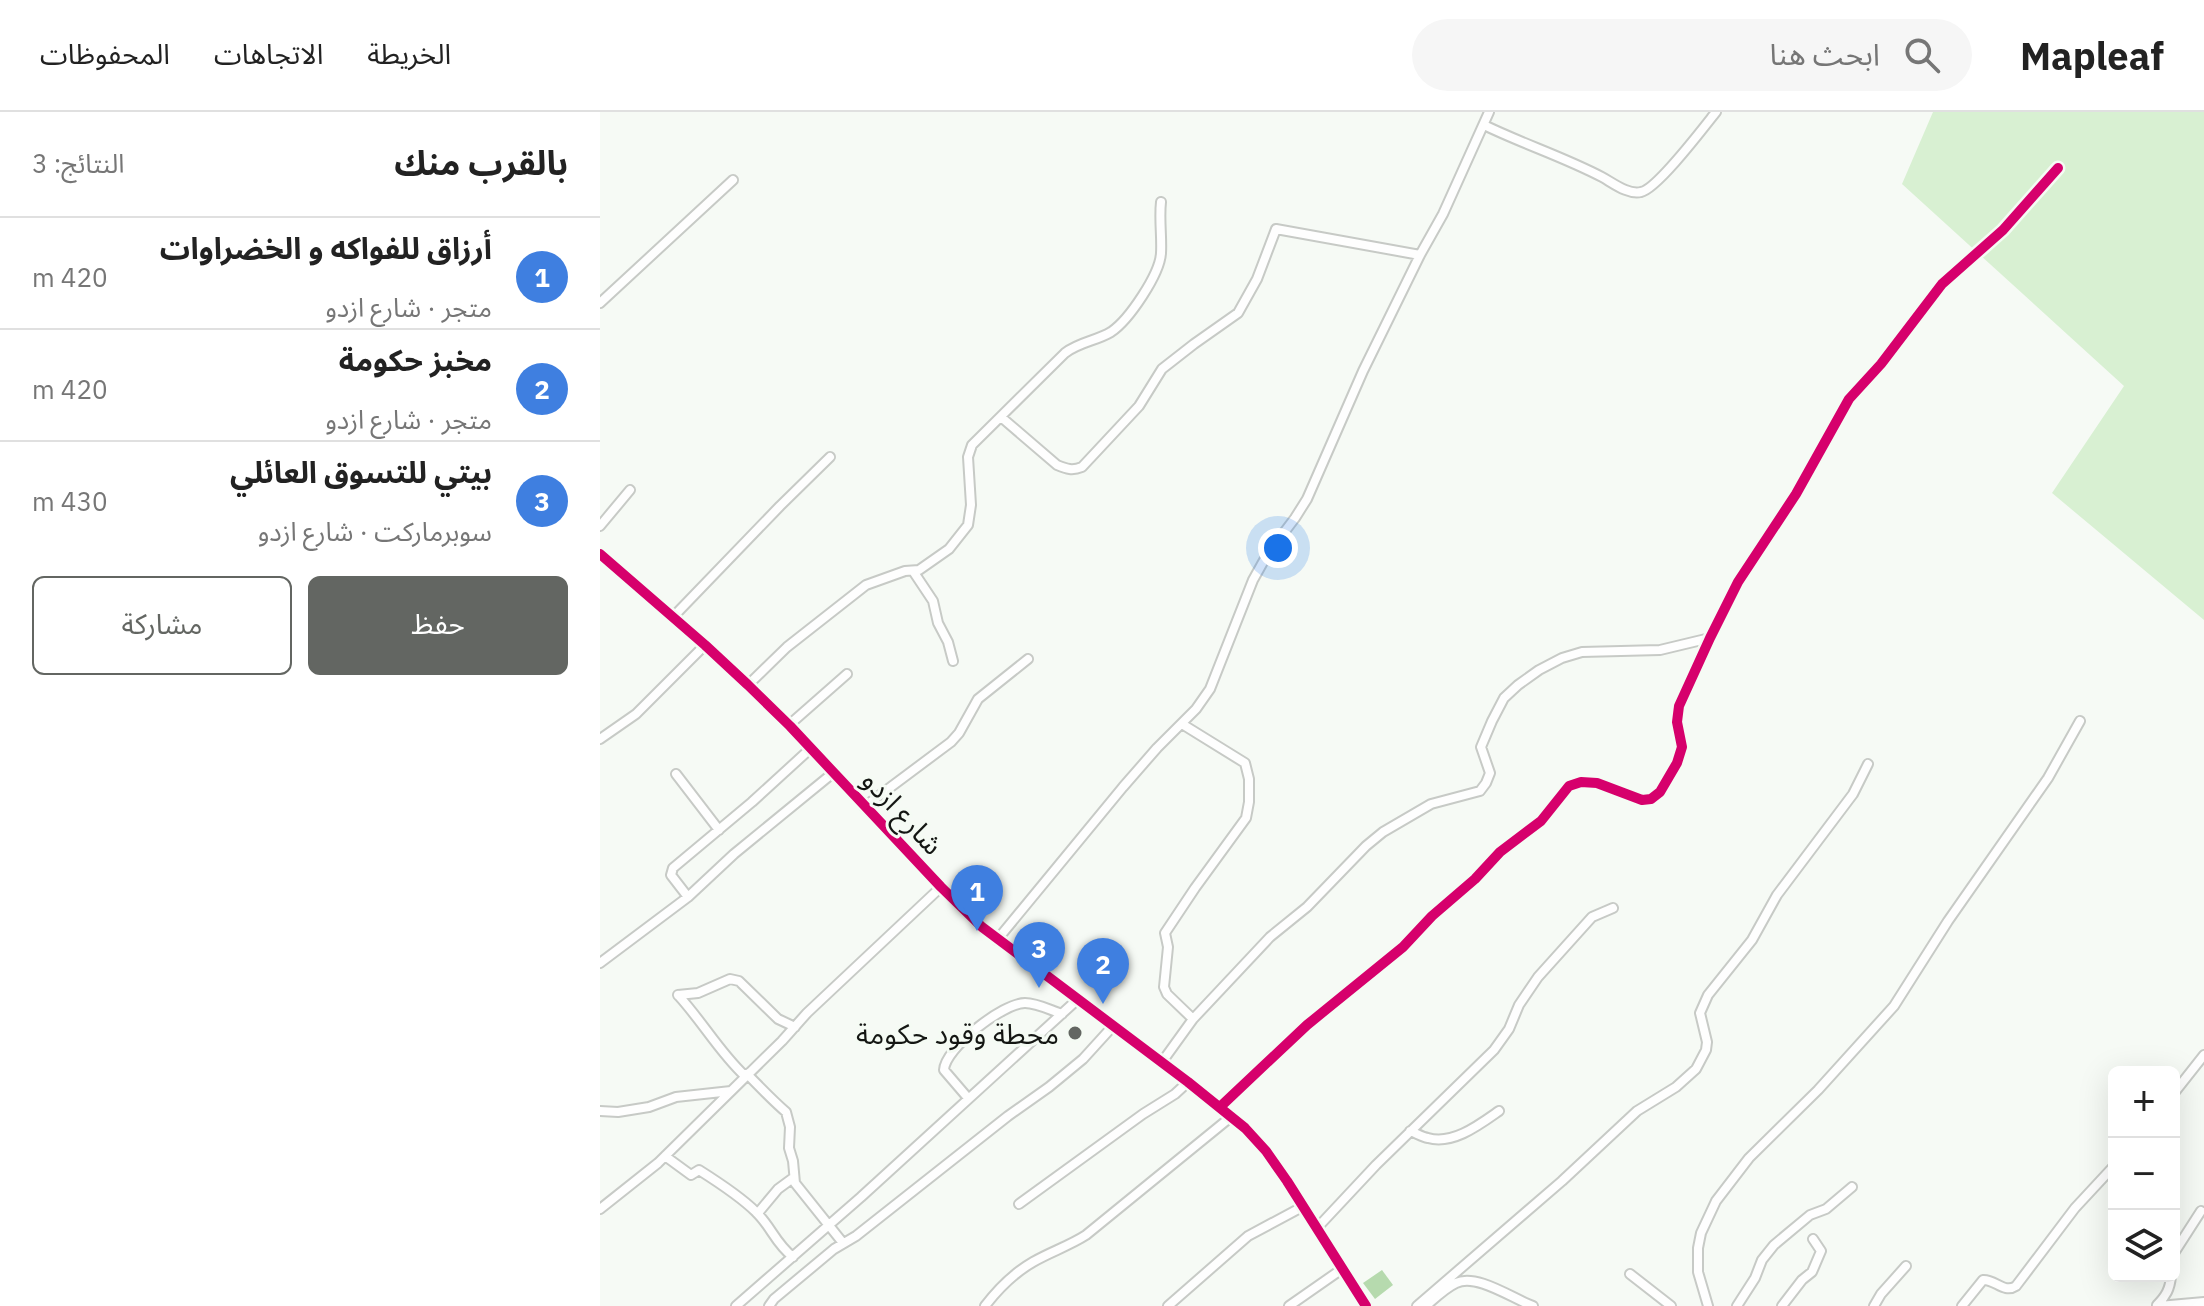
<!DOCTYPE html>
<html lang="ar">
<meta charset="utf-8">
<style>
:root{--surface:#fff;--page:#f6f6f6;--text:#222;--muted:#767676;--line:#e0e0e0;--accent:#636662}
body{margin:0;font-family:"IBM Plex Sans","Noto Sans Arabic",sans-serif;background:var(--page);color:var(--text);direction:rtl}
.controls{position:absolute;right:24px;bottom:24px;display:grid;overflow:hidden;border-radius:12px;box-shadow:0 8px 32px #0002}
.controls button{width:72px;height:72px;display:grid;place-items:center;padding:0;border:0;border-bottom:2px solid var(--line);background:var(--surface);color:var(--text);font:40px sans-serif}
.you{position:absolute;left:678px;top:436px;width:28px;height:28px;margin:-20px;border:6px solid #fff;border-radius:50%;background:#1a73e8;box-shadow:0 0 0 12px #1a73e833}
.badge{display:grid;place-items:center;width:52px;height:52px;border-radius:50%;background:var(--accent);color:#fff;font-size:26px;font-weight:700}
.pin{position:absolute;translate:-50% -66px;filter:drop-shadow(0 2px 4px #0008)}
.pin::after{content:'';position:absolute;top:42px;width:28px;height:24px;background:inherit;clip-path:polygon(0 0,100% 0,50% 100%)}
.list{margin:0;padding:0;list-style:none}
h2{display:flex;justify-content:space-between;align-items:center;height:104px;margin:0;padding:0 32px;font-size:34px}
h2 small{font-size:26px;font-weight:400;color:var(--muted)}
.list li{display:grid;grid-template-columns:52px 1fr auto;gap:24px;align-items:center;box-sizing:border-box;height:112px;padding:0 32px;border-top:2px solid var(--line)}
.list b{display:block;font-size:30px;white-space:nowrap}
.list p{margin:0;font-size:26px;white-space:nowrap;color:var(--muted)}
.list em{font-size:26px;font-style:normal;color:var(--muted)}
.actions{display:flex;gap:16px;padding:24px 32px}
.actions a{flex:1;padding:18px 0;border:2px solid var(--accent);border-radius:12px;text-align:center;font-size:28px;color:var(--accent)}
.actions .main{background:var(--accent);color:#fff}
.icon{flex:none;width:44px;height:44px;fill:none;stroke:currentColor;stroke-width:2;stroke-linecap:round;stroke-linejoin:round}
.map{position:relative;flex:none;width:1604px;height:1194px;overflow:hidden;direction:ltr}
header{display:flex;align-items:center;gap:48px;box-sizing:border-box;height:112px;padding:0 40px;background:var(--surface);border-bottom:2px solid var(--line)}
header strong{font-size:38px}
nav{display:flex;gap:44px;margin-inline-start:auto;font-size:28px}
.search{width:560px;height:72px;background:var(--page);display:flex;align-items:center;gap:20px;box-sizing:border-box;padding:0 28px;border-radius:44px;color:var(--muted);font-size:30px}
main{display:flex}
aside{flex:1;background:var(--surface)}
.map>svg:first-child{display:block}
.green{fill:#d8f0d2}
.water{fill:#b6daae}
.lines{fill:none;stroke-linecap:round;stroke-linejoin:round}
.minor-casing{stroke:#c7cac6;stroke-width:12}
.minor{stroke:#fefefe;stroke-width:8}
.cycleway-casing{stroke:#f5fbf4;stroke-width:15}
.cycleway{stroke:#d6006c;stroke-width:10}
.poi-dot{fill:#636662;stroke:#f5fbf4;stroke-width:3}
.labels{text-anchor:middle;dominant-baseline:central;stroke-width:6;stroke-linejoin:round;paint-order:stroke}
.street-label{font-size:28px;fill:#141613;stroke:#f5fbf4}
.poi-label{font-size:28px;fill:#141613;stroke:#f5fbf4;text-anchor:end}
</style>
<header>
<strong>Mapleaf</strong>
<div class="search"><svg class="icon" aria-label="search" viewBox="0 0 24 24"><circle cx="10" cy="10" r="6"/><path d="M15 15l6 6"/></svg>ابحث هنا</div>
<nav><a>الخريطة</a><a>الاتجاهات</a><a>المحفوظات</a></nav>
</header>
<main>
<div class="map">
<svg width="1604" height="1194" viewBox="0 0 1604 1194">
<rect width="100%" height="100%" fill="#f6faf5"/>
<path class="green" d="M1333 0H1604V508L1452 381 1524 274 1302 72Z"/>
<path class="water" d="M782 1158 793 1173 775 1187 763 1171Z"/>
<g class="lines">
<defs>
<path id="minor" d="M884 13C923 32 964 45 1002 65 1013 71 1028 83 1041 80 1057 77 1104 15 1116 0
M0 191 133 68
M401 305 457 353C467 357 472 359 482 355L539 294 562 257 594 232 638 201 657 167 676 117 820 143
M0 414 30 378
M0 442 105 533 148 573 190 614 341 775 382 815 588 970 645 1016 666 1039 687 1069 766 1194
M313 459 333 489 338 511 348 530 353 549
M73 505 180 394 230 345
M148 573 187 535 266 473 305 459 319 458 349 437 368 413 371 393 368 345 372 333 465 241C479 230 496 229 511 220 529 208 560 162 561 141 562 124 559 107 561 90
M582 612 645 651 649 667V690L646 706 595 776 565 821 568 835 564 875 567 882 593 907
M189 613 247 562
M0 627 36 602 105 533
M76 662 119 718
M264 695 351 630 359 621 378 587 428 547
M88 785 71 763 73 756 152 690 210 637
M397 828 523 675 557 636 596 597 610 577 653 468 667 443 695 406 707 387 763 259 820 143 843 102 889 0
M0 851 88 785 134 742 233 661
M78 883 98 881 130 867 139 869 178 907 195 915
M78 883C102 909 120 941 145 964
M562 950 593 907 670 825 707 795 766 734 783 720 831 692 880 679 886 671 890 661 881 635 892 609 904 586 918 573 939 558 962 546 982 540 1060 538 1110 526
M147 962C160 975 172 988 186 1000L190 1015 189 1036 193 1049 195 1071 243 1131
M1574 981 1604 943
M368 986 344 958C345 936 403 891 425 891 437 891 450 898 462 902
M620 995 707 913 803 835 832 804 875 767 900 740 941 709 969 674 981 670 997 671 1042 688 1051 687 1060 680 1077 651 1082 635 1077 610 1079 594 1110 526 1138 470 1196 382 1249 287 1281 252 1342 172 1403 118 1458 56
M0 999 18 1000 49 995 76 985 131 979
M810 1019C816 1021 822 1025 828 1026 853 1033 879 1013 899 999
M65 1044 91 1063 99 1058C118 1070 140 1084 156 1100 171 1114 175 1131 193 1145
M419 1092 543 1002 575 982 588 970
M0 1097 58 1051 182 929 207 901 341 775
M158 1101 178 1077 193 1066
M717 1116 776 1053 894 938 909 917 919 893 938 865 992 805 1013 796
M1574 1141 1601 1099
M1030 1162 1071 1194
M1557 1193C1566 1184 1570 1177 1571 1164
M136 1194 261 1085 478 887
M169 1194 174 1187 234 1137 256 1124 408 1004 449 975 483 947 513 914
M385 1194C398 1177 414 1161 433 1150 450 1140 469 1134 486 1123L632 1004
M568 1194 648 1124 704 1094
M689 1194 742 1157
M817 1194 962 1069 1037 999 1076 975 1096 957 1106 938 1107 930 1100 901 1108 883 1152 828 1177 783 1253 682 1268 652
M826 1194C835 1186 845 1176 856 1171 877 1161 913 1187 933 1194
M1108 1194 1098 1160V1136L1101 1121 1116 1089 1149 1046 1218 978 1294 894 1348 809 1448 666 1480 609
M1137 1194 1155 1166 1162 1148 1174 1133 1210 1103 1226 1097 1252 1075
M1182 1194 1202 1168 1212 1160 1221 1139 1213 1127
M1274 1194 1281 1182 1306 1154
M1362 1194 1383 1168C1395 1167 1404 1182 1416 1174L1475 1096 1514 1054
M1559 1194 1604 1190"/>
</defs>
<use href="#minor" class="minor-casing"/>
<use href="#minor" class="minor"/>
<defs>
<path id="cycleway" d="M0 442 105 533 148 573 190 614 341 775 382 815 588 970 645 1016 666 1039 687 1069 766 1194
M620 995 707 913 803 835 832 804 875 767 900 740 941 709 969 674 981 670 997 671 1042 688 1051 687 1060 680 1077 651 1082 635 1077 610 1079 594 1110 526 1138 470 1196 382 1249 287 1281 252 1342 172 1403 118 1458 56"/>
</defs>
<use href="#cycleway" class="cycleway-casing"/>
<use href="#cycleway" class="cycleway"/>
</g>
<circle class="poi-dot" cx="475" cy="921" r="8"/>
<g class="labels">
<g class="street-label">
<text transform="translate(303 700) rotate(47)">شارع ازدو</text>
</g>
<g class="poi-label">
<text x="459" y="921">محطة وقود حكومة</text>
</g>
</g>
</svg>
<div class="controls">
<button>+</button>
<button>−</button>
<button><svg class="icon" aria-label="layers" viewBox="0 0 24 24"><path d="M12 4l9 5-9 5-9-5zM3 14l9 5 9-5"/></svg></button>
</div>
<div class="you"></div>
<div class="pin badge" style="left:377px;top:819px;background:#3f7fe0">1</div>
<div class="pin badge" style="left:503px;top:892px;background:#3f7fe0">2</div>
<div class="pin badge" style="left:439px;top:876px;background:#3f7fe0">3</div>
</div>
<aside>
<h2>بالقرب منك<small>النتائج: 3</small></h2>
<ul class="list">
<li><span class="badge" style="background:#3f7fe0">1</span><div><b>أرزاق للفواكه و الخضراوات</b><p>متجر · شارع ازدو</p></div><em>420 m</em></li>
<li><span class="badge" style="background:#3f7fe0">2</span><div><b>مخبز حكومة</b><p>متجر · شارع ازدو</p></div><em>420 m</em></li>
<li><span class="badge" style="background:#3f7fe0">3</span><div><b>بيتي للتسوق العائلي</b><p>سوبرماركت · شارع ازدو</p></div><em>430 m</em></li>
</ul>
<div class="actions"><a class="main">حفظ</a><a>مشاركة</a></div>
</aside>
</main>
